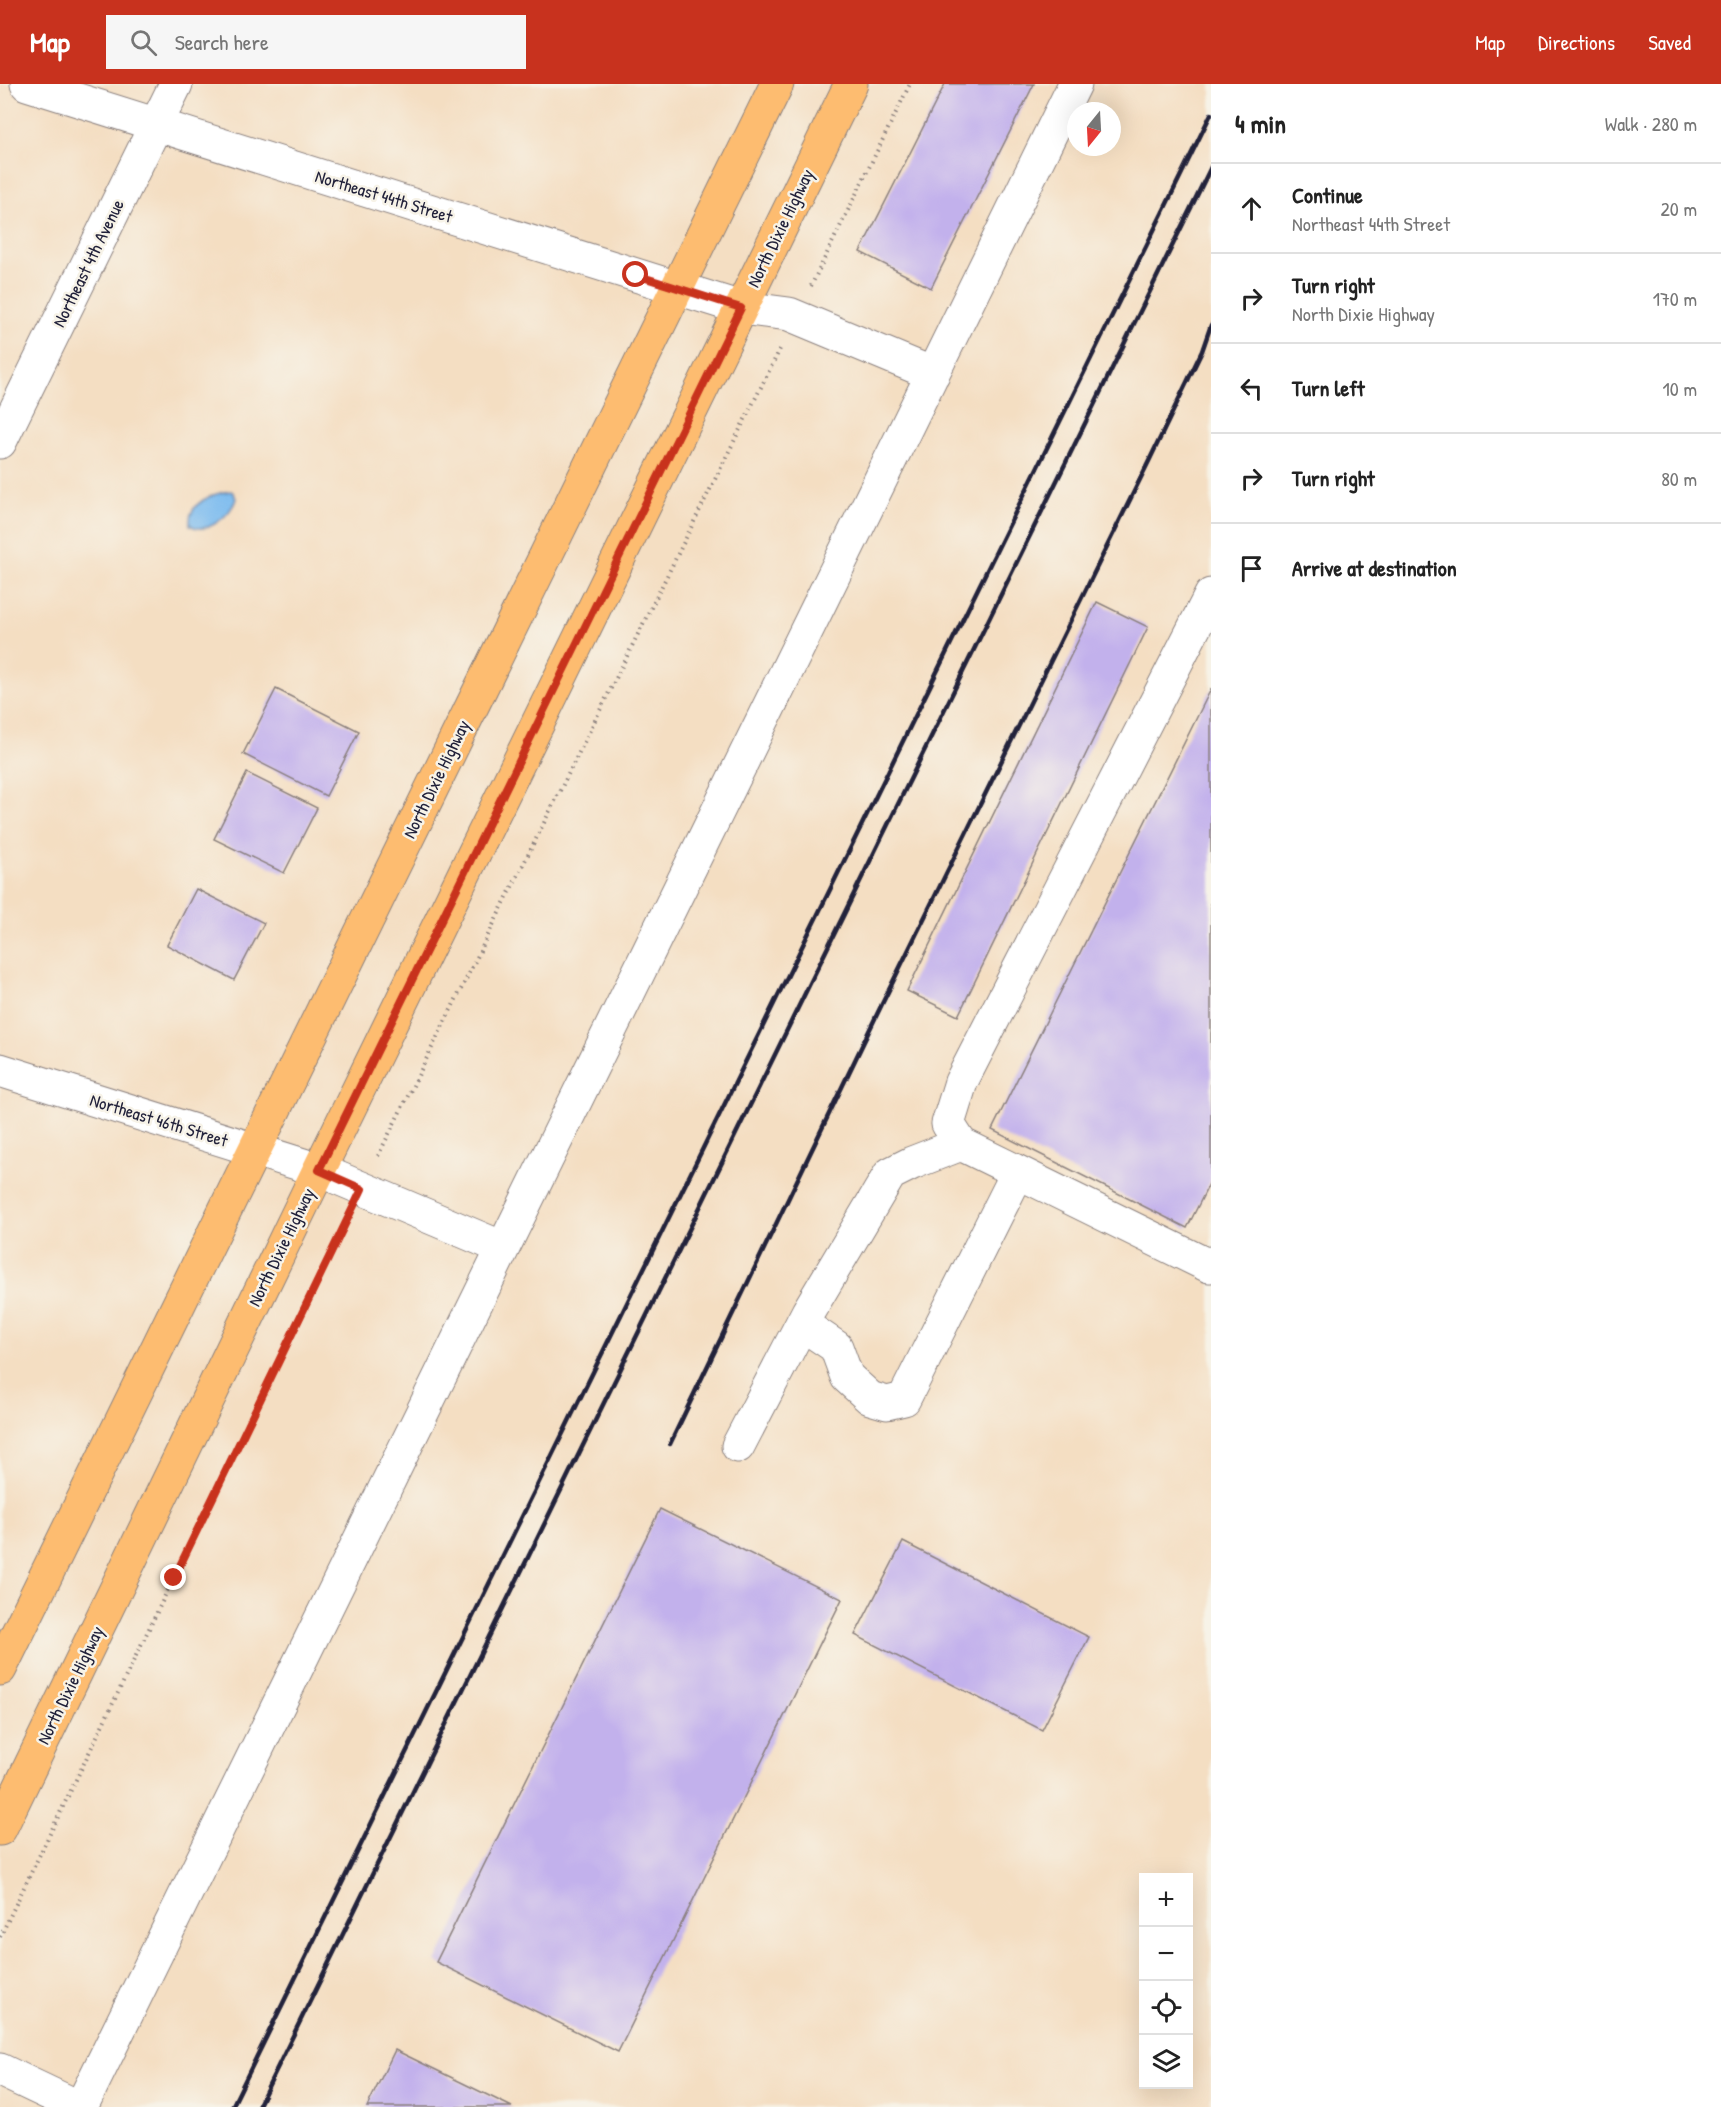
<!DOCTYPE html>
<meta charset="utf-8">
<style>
:root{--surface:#fff;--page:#f6f6f6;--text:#222;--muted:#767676;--line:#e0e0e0;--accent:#c8321e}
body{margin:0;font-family:"Patrick Hand",sans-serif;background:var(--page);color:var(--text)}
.controls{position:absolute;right:18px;bottom:18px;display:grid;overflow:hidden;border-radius:0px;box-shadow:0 6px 24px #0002}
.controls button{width:54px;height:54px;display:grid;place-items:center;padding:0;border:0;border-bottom:2px solid var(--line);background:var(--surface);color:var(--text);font:30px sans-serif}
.compass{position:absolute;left:1067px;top:18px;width:54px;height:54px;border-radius:50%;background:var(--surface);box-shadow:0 6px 24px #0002;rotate:198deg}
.stop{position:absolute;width:18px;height:18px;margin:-14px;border:4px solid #c8321e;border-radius:50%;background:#fff}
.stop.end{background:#c8321e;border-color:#fff;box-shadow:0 2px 6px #0008}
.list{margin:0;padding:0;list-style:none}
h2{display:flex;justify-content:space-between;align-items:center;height:78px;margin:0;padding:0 24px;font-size:26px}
h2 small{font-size:20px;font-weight:400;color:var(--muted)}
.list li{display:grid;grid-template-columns:39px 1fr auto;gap:18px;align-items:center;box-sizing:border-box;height:90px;padding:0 24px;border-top:2px solid var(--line)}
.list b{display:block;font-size:22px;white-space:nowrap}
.list p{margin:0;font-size:20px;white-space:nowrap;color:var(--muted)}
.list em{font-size:20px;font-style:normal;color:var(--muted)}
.icon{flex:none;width:33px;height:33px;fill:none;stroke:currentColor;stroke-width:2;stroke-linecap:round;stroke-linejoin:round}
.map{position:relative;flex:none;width:1211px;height:2023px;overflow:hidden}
header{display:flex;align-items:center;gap:36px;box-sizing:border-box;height:84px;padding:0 30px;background:var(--accent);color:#fff}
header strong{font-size:28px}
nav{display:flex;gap:33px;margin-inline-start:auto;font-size:21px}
.search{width:420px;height:54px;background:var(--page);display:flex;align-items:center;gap:15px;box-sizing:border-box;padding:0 21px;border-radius:0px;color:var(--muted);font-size:22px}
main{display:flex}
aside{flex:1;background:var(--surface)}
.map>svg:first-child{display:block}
.water{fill:#7bbbef;stroke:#4e6e95;stroke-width:1.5}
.building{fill:#c2b1ec}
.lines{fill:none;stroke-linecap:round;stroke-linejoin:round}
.minor-casing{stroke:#8b807e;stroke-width:35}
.major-casing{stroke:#8b807e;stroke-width:35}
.path{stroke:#8b807e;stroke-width:4;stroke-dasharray:1.5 4.5;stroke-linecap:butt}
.minor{stroke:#fff;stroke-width:33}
.major{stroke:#fdbc6f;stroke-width:33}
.rail{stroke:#22223b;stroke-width:4.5}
.route{stroke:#c8321e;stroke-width:8}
.labels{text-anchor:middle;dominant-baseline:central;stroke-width:5;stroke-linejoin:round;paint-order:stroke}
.street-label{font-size:18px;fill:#22223b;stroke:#f7f3e8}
</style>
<header>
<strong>Map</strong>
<div class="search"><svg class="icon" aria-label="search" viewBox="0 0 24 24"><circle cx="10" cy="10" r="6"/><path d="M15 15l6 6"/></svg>Search here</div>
<nav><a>Map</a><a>Directions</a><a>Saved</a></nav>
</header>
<main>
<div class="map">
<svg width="1211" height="2023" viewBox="0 0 1211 2023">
<rect width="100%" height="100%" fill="#f7f3e8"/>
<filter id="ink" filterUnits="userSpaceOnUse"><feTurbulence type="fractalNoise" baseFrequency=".0167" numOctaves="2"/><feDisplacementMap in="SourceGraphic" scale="12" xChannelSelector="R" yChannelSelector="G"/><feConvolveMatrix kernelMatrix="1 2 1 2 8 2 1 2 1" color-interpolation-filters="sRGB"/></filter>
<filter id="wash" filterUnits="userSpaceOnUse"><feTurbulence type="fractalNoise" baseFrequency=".008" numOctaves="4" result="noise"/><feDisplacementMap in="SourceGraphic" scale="24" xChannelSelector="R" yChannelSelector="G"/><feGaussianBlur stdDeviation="1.35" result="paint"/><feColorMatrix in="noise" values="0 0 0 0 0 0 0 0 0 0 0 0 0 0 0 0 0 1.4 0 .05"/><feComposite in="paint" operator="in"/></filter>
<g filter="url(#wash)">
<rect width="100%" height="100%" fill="#f4dec2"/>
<path class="water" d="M231 407 234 409 236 415C231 431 207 452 190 441 187 419 213 409 231 407Z"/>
<g id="blocks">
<path class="building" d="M945 0H1034L931 204 860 168Z
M1097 518 1148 543 958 932 907 907Z
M276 605 359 647 326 712 243 670Z
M1211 605V1096L1187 1144 992 1046Z
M247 689 317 724 284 789 214 755Z
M196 805 264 839 234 896 167 861Z
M660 1425 842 1515 618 1968 436 1878Z
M903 1458 1089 1553 1042 1646 855 1551Z
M395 1966 512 2023H367Z"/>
</g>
</g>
<g filter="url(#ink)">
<use href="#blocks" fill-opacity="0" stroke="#8b807e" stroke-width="1.5"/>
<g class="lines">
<defs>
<path id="minor" d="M27 0 741 224 789 230 933 290
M0 358 176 0
M1211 511 961 998 948 1040 961 1060 1209 1182 1211 1179
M0 986 319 1086 503 1164
M802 1240 836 1263 847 1293 870 1314 887 1319 904 1315 1018 1088
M738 1362 808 1228 890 1090 912 1079 961 1060
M0 1986 78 2023
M81 2023 1075 0"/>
<path id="major" d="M0 1585 777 0
M0 1745 319 1086 851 0"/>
</defs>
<use href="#minor" class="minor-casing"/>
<use href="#major" class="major-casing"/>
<path class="path" d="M811 202 910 0
M378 1072 780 265
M0 1853 347 1135"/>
<use href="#minor" class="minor"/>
<use href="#major" class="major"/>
<path class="rail" d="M670 1360 882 920 1150 375 1202 267 1211 241
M232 2023 1211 30
M258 2023 1211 83"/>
</g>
</g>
<g class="lines" filter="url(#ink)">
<path class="route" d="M174 1494 362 1105 319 1086 741 224 636 191"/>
</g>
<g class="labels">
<g class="street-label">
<text transform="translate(384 112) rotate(17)">Northeast 44th Street</text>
<text transform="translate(780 144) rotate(-64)">North Dixie Highway</text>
<text transform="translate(88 179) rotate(-64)">Northeast 4th Avenue</text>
<text transform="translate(436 695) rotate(-64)">North Dixie Highway</text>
<text transform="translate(159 1036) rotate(17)">Northeast 46th Street</text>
<text transform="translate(281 1163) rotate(-64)">North Dixie Highway</text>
<text transform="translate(70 1601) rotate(-64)">North Dixie Highway</text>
</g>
</g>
</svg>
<div class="controls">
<button>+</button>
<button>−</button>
<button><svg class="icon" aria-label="locate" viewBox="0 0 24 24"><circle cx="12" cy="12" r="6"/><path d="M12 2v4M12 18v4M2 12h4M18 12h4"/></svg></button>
<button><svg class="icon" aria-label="layers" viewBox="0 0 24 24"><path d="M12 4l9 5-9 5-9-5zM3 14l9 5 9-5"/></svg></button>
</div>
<svg class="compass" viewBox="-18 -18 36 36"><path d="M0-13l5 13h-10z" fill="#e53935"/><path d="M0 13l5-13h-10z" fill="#767676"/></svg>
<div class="stop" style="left:636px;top:191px"></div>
<div class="stop end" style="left:174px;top:1494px"></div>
</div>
<aside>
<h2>4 min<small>Walk · 280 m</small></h2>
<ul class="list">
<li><svg class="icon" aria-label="ahead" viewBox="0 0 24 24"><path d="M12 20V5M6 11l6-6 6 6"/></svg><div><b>Continue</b><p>Northeast 44th Street</p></div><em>20 m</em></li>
<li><svg class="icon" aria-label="right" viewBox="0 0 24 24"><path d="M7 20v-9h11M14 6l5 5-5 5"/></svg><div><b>Turn right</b><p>North Dixie Highway</p></div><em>170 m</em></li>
<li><svg class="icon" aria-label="left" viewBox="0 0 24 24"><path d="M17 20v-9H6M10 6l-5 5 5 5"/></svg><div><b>Turn left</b></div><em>10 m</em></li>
<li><svg class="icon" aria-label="right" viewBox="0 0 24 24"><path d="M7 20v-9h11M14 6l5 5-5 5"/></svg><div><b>Turn right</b></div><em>80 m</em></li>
<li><svg class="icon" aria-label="arrive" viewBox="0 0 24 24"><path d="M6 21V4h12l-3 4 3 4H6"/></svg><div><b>Arrive at destination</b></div></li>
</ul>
</aside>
</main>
